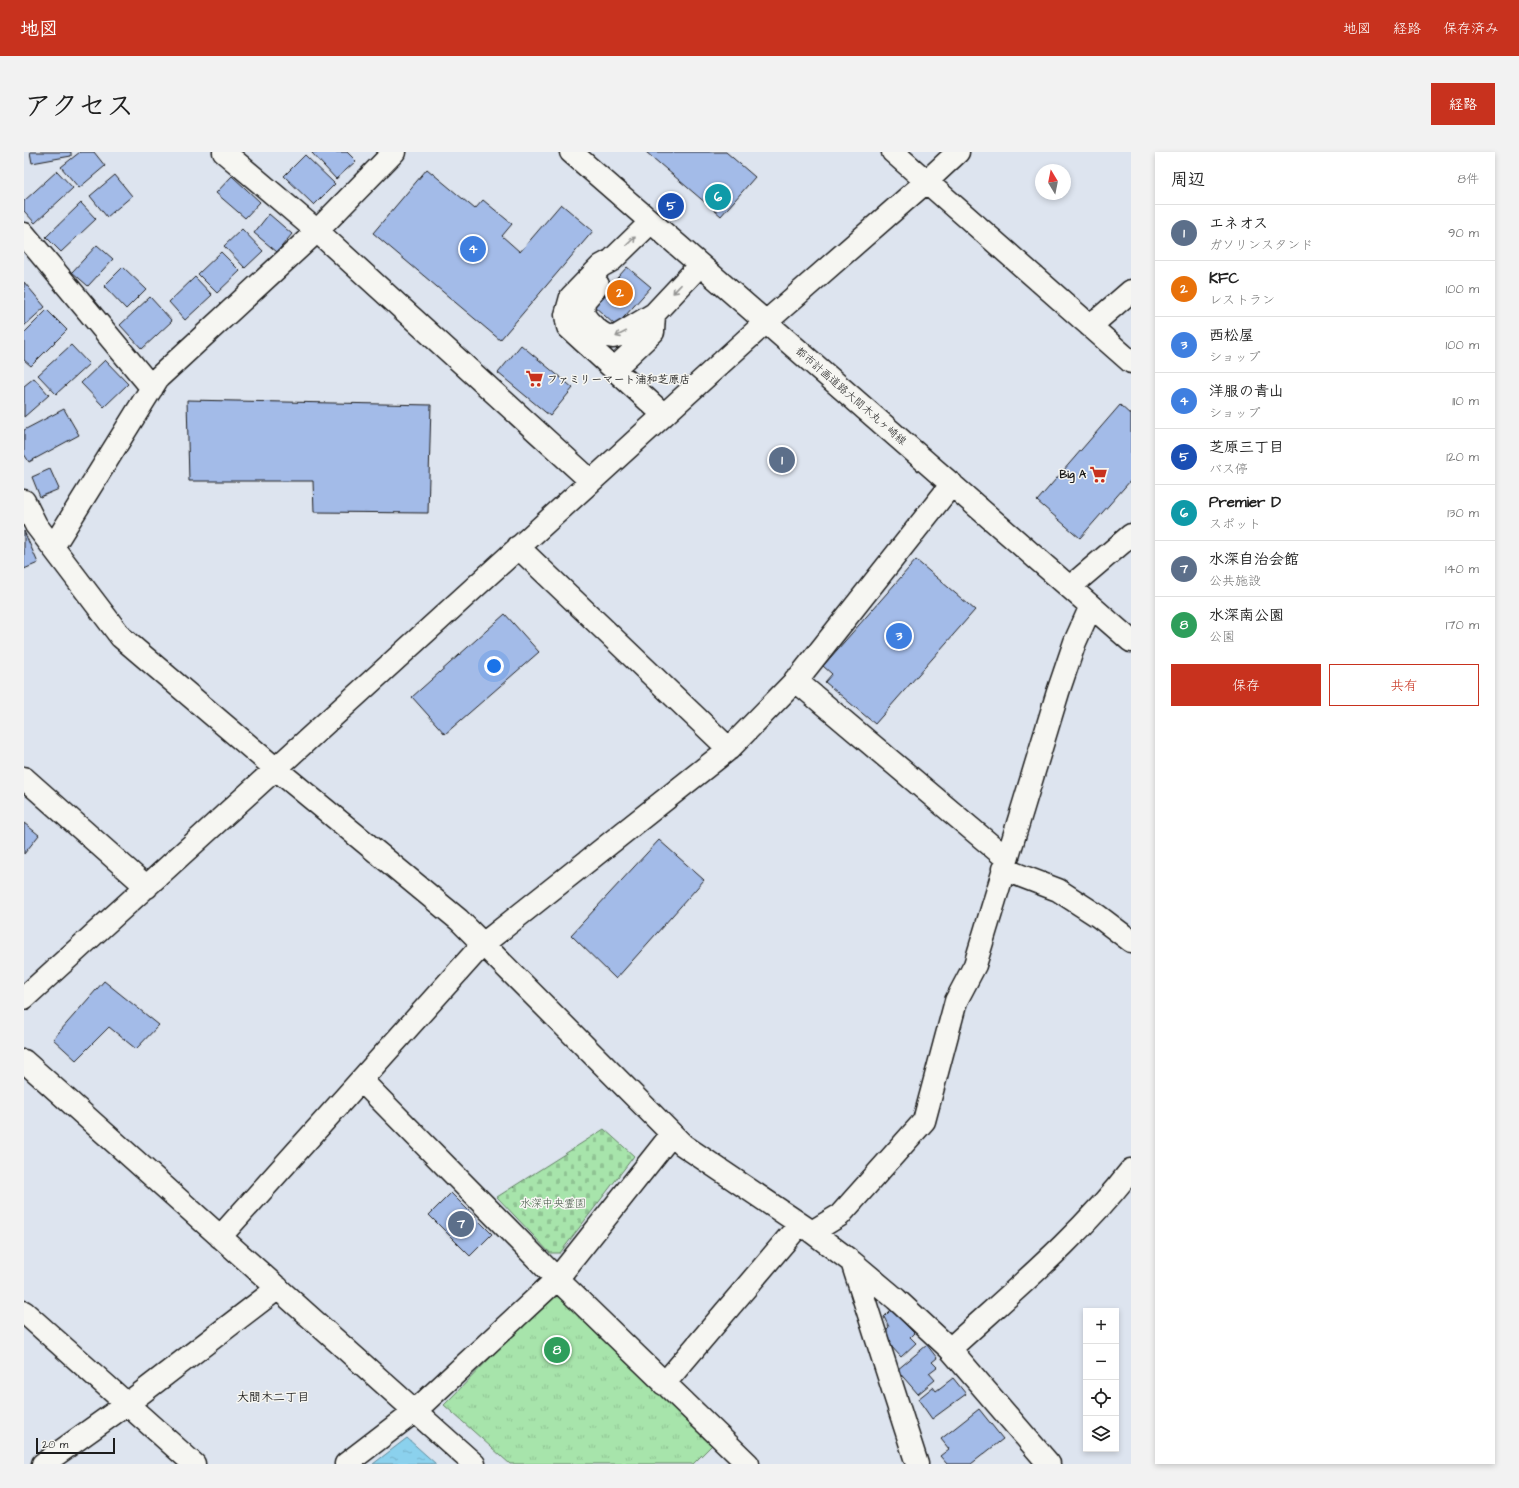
<!DOCTYPE html>
<html lang="ja">
<meta charset="utf-8">
<style>
:root{--surface:#fff;--page:#f2f2f2;--text:#222;--muted:#767676;--line:#e0e0e0;--accent:#c8321e}
body{margin:0;font-family:"Architects Daughter","Klee One",sans-serif;background:var(--page);color:var(--text)}
.controls{position:absolute;right:12px;bottom:12px;display:grid;overflow:hidden;border-radius:0px;box-shadow:0 2px 6px #0003}
.controls button{width:36px;height:36px;display:grid;place-items:center;padding:0;border:0;border-bottom:1px solid var(--line);background:var(--surface);color:var(--text);font:20px sans-serif}
.compass{position:absolute;left:1011px;top:12px;width:36px;height:36px;border-radius:50%;background:var(--surface);box-shadow:0 2px 6px #0003;rotate:350deg}
.scale{position:absolute;left:12px;bottom:10px;width:79px;box-sizing:border-box;padding-left:4px;border:2px solid #1c1c1c;border-top:0;font-size:11px;line-height:14px;white-space:nowrap;color:#1c1c1c;-webkit-text-stroke:3px #f6f6f2;paint-order:stroke}
.you{position:absolute;left:470px;top:514px;width:14px;height:14px;margin:-10px;border:3px solid #fff;border-radius:50%;background:#1a73e8;box-shadow:0 0 0 6px #1a73e833}
.badge{display:grid;place-items:center;width:26px;height:26px;border-radius:50%;background:var(--accent);color:#fff;font-size:13px;font-weight:700}
.pin{position:absolute;translate:-50% -50%;border:2px solid #fff;box-shadow:0 1px 4px #0006}
.list{margin:0;padding:0;list-style:none}
h2{display:flex;justify-content:space-between;align-items:center;height:52px;margin:0;padding:0 16px;font-size:17px}
h2 small{font-size:13px;font-weight:400;color:var(--muted)}
.list li{display:grid;grid-template-columns:26px 1fr auto;gap:12px;align-items:center;box-sizing:border-box;height:56px;padding:0 16px;border-top:1px solid var(--line)}
.list b{display:block;font-size:15px;white-space:nowrap}
.list p{margin:0;font-size:13px;white-space:nowrap;color:var(--muted)}
.list em{font-size:13px;font-style:normal;color:var(--muted)}
.actions{display:flex;gap:8px;padding:12px 16px}
.actions a{flex:1;padding:9px 0;border:1px solid var(--accent);border-radius:0px;text-align:center;font-size:14px;color:var(--accent)}
.actions .main{background:var(--accent);color:#fff}
.icon{flex:none;width:22px;height:22px;fill:none;stroke:currentColor;stroke-width:2;stroke-linecap:round;stroke-linejoin:round}
.map{position:relative;flex:none;width:1107px;height:1312px;overflow:hidden;border-radius:0px}
header{display:flex;align-items:center;gap:24px;box-sizing:border-box;height:56px;padding:0 20px;background:var(--accent);color:#fff}
header strong{font-size:19px}
nav{display:flex;gap:22px;margin-inline-start:auto;font-size:14px}
.intro{display:flex;align-items:center;justify-content:space-between;box-sizing:border-box;height:96px;padding:0 24px}
h1{margin:0;font-size:28px}
.button{padding:10px 18px;border-radius:0px;background:var(--accent);color:#fff;font-size:14px;font-weight:700}
main{display:flex;gap:24px;padding:0 24px}
aside{flex:1;background:var(--surface);border-radius:0px;box-shadow:0 2px 6px #0003}
.map>svg:first-child{display:block}
.cemetery{fill:url(#cemetery-stones);stroke:#628064}
.park{fill:url(#park-tufts);stroke:#628064}
.water{fill:url(#water-ripples);stroke:#5f8999}
.building{fill:#a3bbe8;stroke:#1c1c1c}
.lines{fill:none;stroke-linecap:round;stroke-linejoin:round}
.minor-casing{stroke:#1c1c1c;stroke-width:25}
.minor{stroke:#f6f6f2;stroke-width:22}
.oneway{stroke:#949492}
.labels{text-anchor:middle;dominant-baseline:central;stroke-width:3;stroke-linejoin:round;paint-order:stroke}
.poi-label{font-size:11px;font-weight:bold;fill:#1c1c1c;stroke:#f6f6f2;text-anchor:start}
.street-label{font-size:11px;fill:#1c1c1c;stroke:#f6f6f2}
.park-label{font-size:11px;fill:#465847;stroke:#f6f6f2}
.neighbourhood-label{font-size:12px;font-weight:bold;fill:#1c1c1c;stroke:#f6f6f2}
</style>
<header>
<strong>地図</strong>
<nav><a>地図</a><a>経路</a><a>保存済み</a></nav>
</header>
<div class="intro"><h1>アクセス</h1><a class="button">経路</a></div>
<main>
<div class="map">
<svg width="1107" height="1312" viewBox="0 0 1107 1312">
<defs>
<pattern id="cemetery-stones" width="16" height="16" patternUnits="userSpaceOnUse"><rect width="16" height="16" fill="#a7e4ab"/><path d="M2 7V4a2 2 0 0 1 4 0v3zM10 15v-3a2 2 0 0 1 4 0v3z" fill="#8fc393"/></pattern>
<pattern id="park-tufts" width="24" height="20" patternUnits="userSpaceOnUse"><rect width="24" height="20" fill="#a7e4ab"/><path d="M3 7l-1-3M5 7V3M7 7l1-3M15 17l-1-3M17 17v-4M19 17l1-3" fill="none" stroke="#8fc393"/></pattern>
<pattern id="water-ripples" width="26" height="14" patternUnits="userSpaceOnUse"><rect width="26" height="14" fill="#8bd1ed"/><path d="M2 4q2-2 4 0t4 0M15 11q2-2 4 0t4 0" fill="none" stroke="#77b3cb"/></pattern>
</defs>
<rect width="100%" height="100%" fill="#dde4ef"/>
<filter id="ink" filterUnits="userSpaceOnUse"><feTurbulence type="fractalNoise" baseFrequency=".025" numOctaves="2"/><feDisplacementMap in="SourceGraphic" scale="8" xChannelSelector="R" yChannelSelector="G"/><feConvolveMatrix kernelMatrix="1 2 1 2 8 2 1 2 1" color-interpolation-filters="sRGB"/></filter>
<g filter="url(#ink)">
<path class="cemetery" d="M580 977 610 1004 536 1101H526L473 1045Z"/>
<path class="park" d="M528 1143 538 1144 688 1293 669 1312H486L420 1253Z"/>
<path class="water" d="M383 1286 412 1312H349Z"/>
<path class="building" d="M6 0H47V4L8 11Z
M56 0H70L81 14 55 36 37 15Z
M288 0H323L332 9 312 27 288 1Z
M622 0H702L731 25 697 64Z
M281 3 311 32 290 53 260 24Z
M403 17 451 57 459 48 488 72 478 84 496 100 537 52 569 79 476 188 349 81Z
M33 19 49 36 11 71 0 59V49Z
M91 23 108 44 83 65 66 44Z
M208 24 236 50 221 66 192 41Z
M57 51 72 67 37 100 22 85Z
M245 62 268 82 253 100 230 81Z
M218 77 239 99 221 116 200 94Z
M73 93 89 107 64 134 48 120Z
M197 100 216 119 193 141 174 122Z
M99 115 122 137 102 157 80 134Z
M603 115 627 135 592 174 569 153Z
M171 125 188 143 161 168 145 150Z
M0 130 21 155 0 174Z
M126 145 148 169 118 197 96 173Z
M23 158 43 178 7 214 0 208V181Z
M47 193 65 212 32 242 14 223Z
M497 193 549 236 526 264 474 221Z
M81 208 104 232 80 255 57 231Z
M10 226 25 243 0 265V234Z
M163 248 407 253 404 361 290 360 289 329H165Z
M1096 253 1107 263V328L1056 386 1013 349Z
M40 257 55 283 5 310 0 302V278Z
M26 317 35 337 16 345 8 325Z
M0 379 14 411 0 417Z
M892 408 951 458 851 572 801 530 808 522 799 514Z
M481 462 515 500 421 582 388 545Z
M0 671 15 683 0 702Z
M635 688 680 728 592 827 547 783Z
M80 829 135 873 112 897 85 875 52 908 29 887Z
M427 1041 468 1082 446 1104 405 1063Z
M867 1158 890 1181 886 1185 892 1191 877 1205 866 1193 867 1189 863 1185V1177L865 1175 860 1165Z
M903 1193 913 1206 908 1210 913 1215 905 1221 911 1228 894 1242 873 1218Z
M929 1226 942 1242 908 1267 894 1247 909 1235 912 1239Z
M955 1257 979 1287 947 1312H923L916 1304 925 1297 917 1287Z"/>
<g class="lines">
<defs>
<path id="minor" d="M200 0 293 79 567 329
M547 0 1107 489
M869 0 1107 210
M627 70 588 108 577 114 547 145 542 163 544 175 640 263
M0 82 128 236
M574 133 560 149 559 162C564 170 578 185 589 185 591 185 593 184 595 183L630 162 676 113
M1065 173 1077 165 1107 139
M590 217 629 180 630 162
M0 349 12 373 97 485 252 617 435 768 659 993 788 1080 828 1110 872 1147 926 1197 1025 1312
M29 395 134 226 293 79 370 0
M494 395 705 597
M1046 435 1107 383
M771 528 982 706
M0 626 123 735
M979 717 1034 738 1074 764 1107 789
M0 846 742 170 903 29 934 0
M0 909 450 1312
M337 928 533 1127 724 1312
M788 1080 816 1063 900 969 932 849 951 813 1034 540 1051 490 1067 454
M196 1085 459 792 705 597 776 524 928 332
M828 1110 893 1312
M0 1160 170 1312
M926 1197C988 1140 1055 1085 1107 1018
M640 1232 776 1072
M19 1312 103 1252 254 1136
M322 1312 391 1259 533 1127 648 982"/>
</defs>
<use href="#minor" class="minor-casing"/>
<use href="#minor" class="minor"/>
</g>
<defs><path id="oneway-shaft" d="M-6 0H5M1.5-3L5.5 0L1.5 3" fill="none" stroke-width="1.6" stroke-linecap="round" stroke-linejoin="round"/></defs>
<g class="oneway">
<use href="#oneway-shaft" transform="translate(607 89) rotate(-44)"/>
<use href="#oneway-shaft" transform="translate(653 137) rotate(133)"/>
<use href="#oneway-shaft" transform="translate(597 182) rotate(153)"/>
</g>
</g>
<defs>
<symbol id="supermarket-bare" viewBox="-9 -9 18 18"><path d="M-6-5.5h2.5l.6 2H6L4.5 2H-2.5L-4.4-4H-6ZM-1.5 3.2a1.3 1.3 0 1 0 .1 0ZM3 3.2a1.3 1.3 0 1 0 .1 0Z" fill="#c8321e" stroke="#f6f6f2" stroke-width="2.5" paint-order="stroke"/></symbol>
</defs>
<g fill-rule="evenodd">
<use href="#supermarket-bare" x="498" y="214" width="25" height="25"/>
<use href="#supermarket-bare" x="1062" y="310" width="25" height="25"/>
</g>
<g class="labels">
<g class="poi-label">
<text x="523" y="227">ファミリーマート浦和芝原店</text>
<text x="1062" y="322" text-anchor="end">Big A</text>
</g>
<g class="street-label">
<text transform="translate(827 244) rotate(41)">都市計画道路大間木丸ヶ崎線</text>
</g>
<g class="park-label">
<text x="529" y="1051">水深中央霊園</text>
</g>
<g class="neighbourhood-label">
<text x="249" y="1245">大間木二丁目</text>
</g>
</g>
</svg>
<div class="controls">
<button>+</button>
<button>−</button>
<button><svg class="icon" aria-label="locate" viewBox="0 0 24 24"><circle cx="12" cy="12" r="6"/><path d="M12 2v4M12 18v4M2 12h4M18 12h4"/></svg></button>
<button><svg class="icon" aria-label="layers" viewBox="0 0 24 24"><path d="M12 4l9 5-9 5-9-5zM3 14l9 5 9-5"/></svg></button>
</div>
<svg class="compass" viewBox="-18 -18 36 36"><path d="M0-13l5 13h-10z" fill="#e53935"/><path d="M0 13l5-13h-10z" fill="#767676"/></svg>
<div class="scale">20 m</div>
<div class="you"></div>
<div class="pin badge" style="left:758px;top:308px;background:#5c6f8a">1</div>
<div class="pin badge" style="left:596px;top:141px;background:#e8710a">2</div>
<div class="pin badge" style="left:875px;top:484px;background:#3f7fe0">3</div>
<div class="pin badge" style="left:449px;top:97px;background:#3f7fe0">4</div>
<div class="pin badge" style="left:647px;top:54px;background:#1a4fb4">5</div>
<div class="pin badge" style="left:694px;top:45px;background:#0f9aa8">6</div>
<div class="pin badge" style="left:437px;top:1072px;background:#5c6f8a">7</div>
<div class="pin badge" style="left:533px;top:1198px;background:#2e9e5b">8</div>
</div>
<aside>
<h2>周辺<small>8件</small></h2>
<ul class="list">
<li><span class="badge" style="background:#5c6f8a">1</span><div><b>エネオス</b><p>ガソリンスタンド</p></div><em>90 m</em></li>
<li><span class="badge" style="background:#e8710a">2</span><div><b>KFC</b><p>レストラン</p></div><em>100 m</em></li>
<li><span class="badge" style="background:#3f7fe0">3</span><div><b>西松屋</b><p>ショップ</p></div><em>100 m</em></li>
<li><span class="badge" style="background:#3f7fe0">4</span><div><b>洋服の青山</b><p>ショップ</p></div><em>110 m</em></li>
<li><span class="badge" style="background:#1a4fb4">5</span><div><b>芝原三丁目</b><p>バス停</p></div><em>120 m</em></li>
<li><span class="badge" style="background:#0f9aa8">6</span><div><b>Premier D</b><p>スポット</p></div><em>130 m</em></li>
<li><span class="badge" style="background:#5c6f8a">7</span><div><b>水深自治会館</b><p>公共施設</p></div><em>140 m</em></li>
<li><span class="badge" style="background:#2e9e5b">8</span><div><b>水深南公園</b><p>公園</p></div><em>170 m</em></li>
</ul>
<div class="actions"><a class="main">保存</a><a>共有</a></div>
</aside>
</main>
